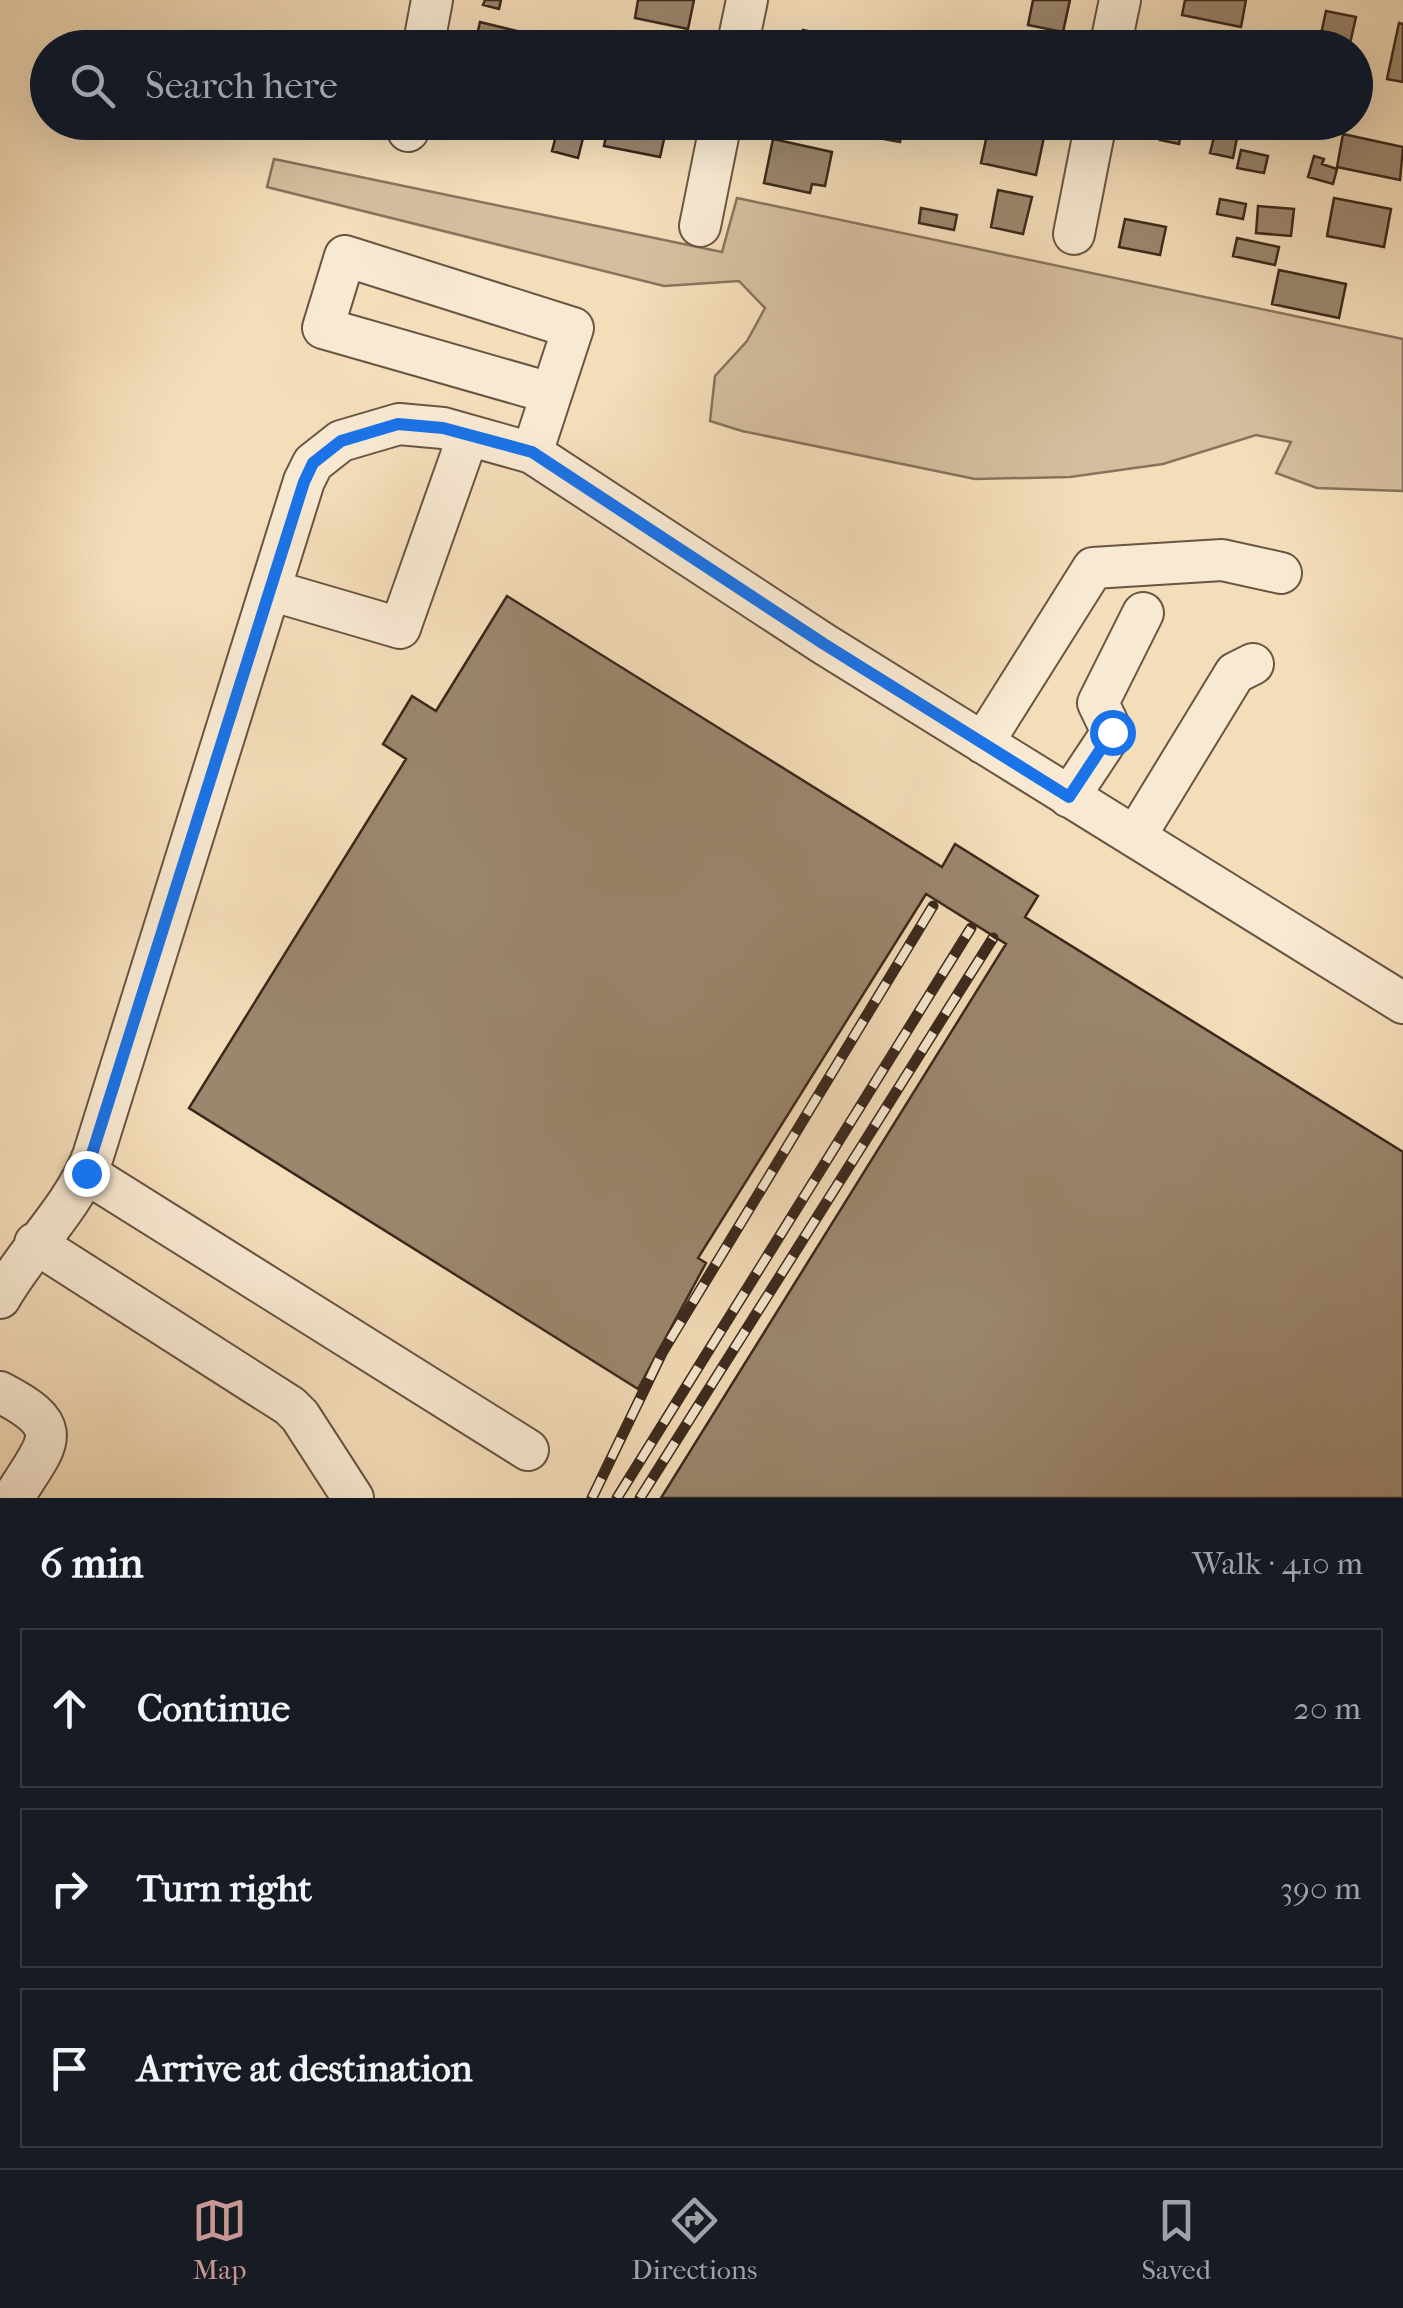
<!DOCTYPE html>
<meta charset="utf-8">
<style>
:root{--surface:#171b24;--page:#20242c;--text:#f1f3f6;--muted:#9ea1a6;--line:#363941;--accent:#c59692}
body{margin:0;font-family:"IM FELL French Canon",serif;background:var(--page);color:var(--text)}
.stop{position:absolute;width:30px;height:30px;margin:-22px;border:8px solid #1a73e8;border-radius:50%;background:#fff}
.stop.end{background:#1a73e8;border-color:#fff;box-shadow:0 2px 10px #0008}
.list{margin:0;padding:0;list-style:none}
h2{display:flex;justify-content:space-between;align-items:center;height:130px;margin:0;padding:0 40px;font-size:42px}
h2 small{font-size:32px;font-weight:400;color:var(--muted)}
.list li{display:grid;grid-template-columns:65px 1fr auto;gap:30px;align-items:center;box-sizing:border-box;height:160px;margin:0 20px 20px;padding:0 20px;border:2px solid var(--line);border-radius:0px}
.list b{display:block;font-size:38px;white-space:nowrap}
.list em{font-size:32px;font-style:normal;color:var(--muted)}
.icon{flex:none;width:55px;height:55px;fill:none;stroke:currentColor;stroke-width:2;stroke-linecap:round;stroke-linejoin:round}
.map{position:relative;flex:none;width:1403px;height:1498px;overflow:hidden}
.search{position:absolute;background:var(--surface);box-shadow:0 10px 40px #0002;left:30px;right:30px;top:30px;height:110px;display:flex;align-items:center;gap:25px;box-sizing:border-box;padding:0 35px;border-radius:55px;color:var(--muted);font-size:38px}
.sheet{height:670px;background:var(--surface)}
nav{display:flex;justify-content:space-around;align-items:center;box-sizing:border-box;height:140px;border-top:2px solid var(--line);background:var(--surface);font-size:28px;color:var(--muted)}
nav a{display:grid;justify-items:center;gap:5px}
nav .on{color:var(--accent)}
.map>svg:first-child{display:block}
.green{fill:#d5be9e;stroke:#88735d;stroke-width:2.5}
.building{fill:#9b866e;stroke:#3b281c;stroke-width:2.5}
.lines{fill:none;stroke-linecap:round;stroke-linejoin:round}
.minor-casing{stroke:#695543;stroke-width:44}
.minor{stroke:#f8e9d2;stroke-width:40}
.rail-casing{stroke:#3b281c;stroke-width:11}
.rail{stroke:#f8e9d2;stroke-width:8;stroke-dasharray:22;stroke-linecap:butt}
.route{stroke:#1a73e8;stroke-width:12}
</style>
<div class="map">
<svg width="1403" height="1498" viewBox="0 0 1403 1498">
<rect width="100%" height="100%" fill="#f4ddb9"/>
<filter id="stains"><feTurbulence type="fractalNoise" baseFrequency=".002" numOctaves="4"/><feColorMatrix values="0 0 0 0 .2 0 0 0 0 .09 0 0 0 0 .02 0 0 0 .5 -.17"/></filter>
<radialGradient id="worn" r=".72"><stop offset=".6" stop-color="#630" stop-opacity="0"/><stop offset="1" stop-color="#630" stop-opacity=".3"/></radialGradient>
<path class="green" d="M274 159 722 252 737 198 1403 339V491L1317 488 1276 473 1291 442 1256 435 1163 464 1070 477 975 479 742 431 710 421 715 376 747 341 765 308 739 281 664 286 267 187Z"/>
<path class="building" d="M485 0H501L499 9 483 5Z
M638 0H694L688 29 635 18Z
M1033 0H1070L1063 32 1028 25Z
M1185 0H1246L1241 27 1182 15Z
M1326 11 1356 17 1349 48H1318Z
M480 22 533 35 530 48H474Z
M1399 23 1403 24V82L1387 79Z
M803 30 851 41 850 48H799Z
M601 122H668L660 157 604 146 606 136 599 135Z
M1150 122H1183L1179 144 1160 140 1161 132 1149 129Z
M875 123 902 127 900 142 873 137Z
M989 125 1044 137 1036 175 981 163Z
M558 128 584 134 578 158 552 151Z
M1215 133 1237 138 1233 158 1210 153Z
M1343 134 1403 147 1400 180 1337 167Z
M773 139 832 152 825 186 812 184 810 193 764 183Z
M1241 150 1268 156 1264 173 1237 168Z
M1314 156 1324 159 1322 164 1337 169 1333 184 1308 177Z
M998 190 1032 197 1023 234 991 227Z
M1334 198 1391 209 1384 247 1327 236Z
M1220 199 1246 204 1243 219 1217 214Z
M1258 206 1294 209 1291 236 1256 233Z
M921 208 957 215 954 230 919 223Z
M1125 219 1166 227 1160 255 1119 247Z
M1237 238 1279 247 1275 265 1233 256Z
M1279 270 1346 284 1339 318 1272 304Z
M507 596 942 867 955 844 1038 896 1025 917 1403 1152V1498H661L1006 944 926 894 698 1258 706 1263 638 1389 189 1108 406 759 383 744 412 696 436 711Z"/>
<g class="lines">
<defs>
<path id="minor" d="M423 48 432 0
M737 48 747 0
M1110 48 1120 0
M408 131 409 122
M700 226 721 122
M1074 234 1096 122
M532 453 573 328 345 256 323 328 550 393
M270 590 400 628 468 436
M983 743 1093 568 1222 560 1281 573
M1069 797 1112 732 1098 703 1143 613
M1135 837 1235 673 1253 664
M86 1173 528 1450
M35 1243 290 1406 300 1416 353 1498
M0 1298C28 1249 73 1208 93 1156L304 481 313 463 341 441 399 424 443 428 532 453 824 644 1403 1003
M0 1392C70 1428 48 1442 13 1498"/>
</defs>
<use href="#minor" class="minor-casing"/>
<use href="#minor" class="minor"/>
<defs>
<path id="rail" d="M592 1498 662 1353 933 906
M617 1498 971 928
M640 1498 993 938"/>
</defs>
<use href="#rail" class="rail-casing"/>
<use href="#rail" class="rail"/>
</g>
<g class="lines">
<path class="route" d="M86 1173 304 482 313 463 341 441 398 424 443 428 532 452 824 644 1069 797 1112 732"/>
</g>
<rect width="100%" height="100%" filter="url(#stains)"/>
<rect width="100%" height="100%" fill="url(#worn)"/>
</svg>
<div class="stop" style="left:1112px;top:732px"></div>
<div class="stop end" style="left:86px;top:1173px"></div>
<div class="search"><svg class="icon" aria-label="search" viewBox="0 0 24 24"><circle cx="10" cy="10" r="6"/><path d="M15 15l6 6"/></svg>Search here</div>
</div>
<section class="sheet">
<h2>6 min<small>Walk · 410 m</small></h2>
<ul class="list">
<li><svg class="icon" aria-label="ahead" viewBox="0 0 24 24"><path d="M12 20V5M6 11l6-6 6 6"/></svg><div><b>Continue</b></div><em>20 m</em></li>
<li><svg class="icon" aria-label="right" viewBox="0 0 24 24"><path d="M7 20v-9h11M14 6l5 5-5 5"/></svg><div><b>Turn right</b></div><em>390 m</em></li>
<li><svg class="icon" aria-label="arrive" viewBox="0 0 24 24"><path d="M6 21V4h12l-3 4 3 4H6"/></svg><div><b>Arrive at destination</b></div></li>
</ul>
</section>
<nav>
<a class="on"><svg class="icon" aria-label="map" viewBox="0 0 24 24"><path d="M3 6l6-2 6 2 6-2v14l-6 2-6-2-6 2zM9 4v14M15 6v14"/></svg>Map</a>
<a><svg class="icon" aria-label="directions" viewBox="0 0 24 24"><path d="M12 3l9 9-9 9-9-9zM9 14v-3h6M13 9l2 2-2 2"/></svg>Directions</a>
<a><svg class="icon" aria-label="saved" viewBox="0 0 24 24"><path d="M7 4h10v16l-5-4-5 4z"/></svg>Saved</a>
</nav>
